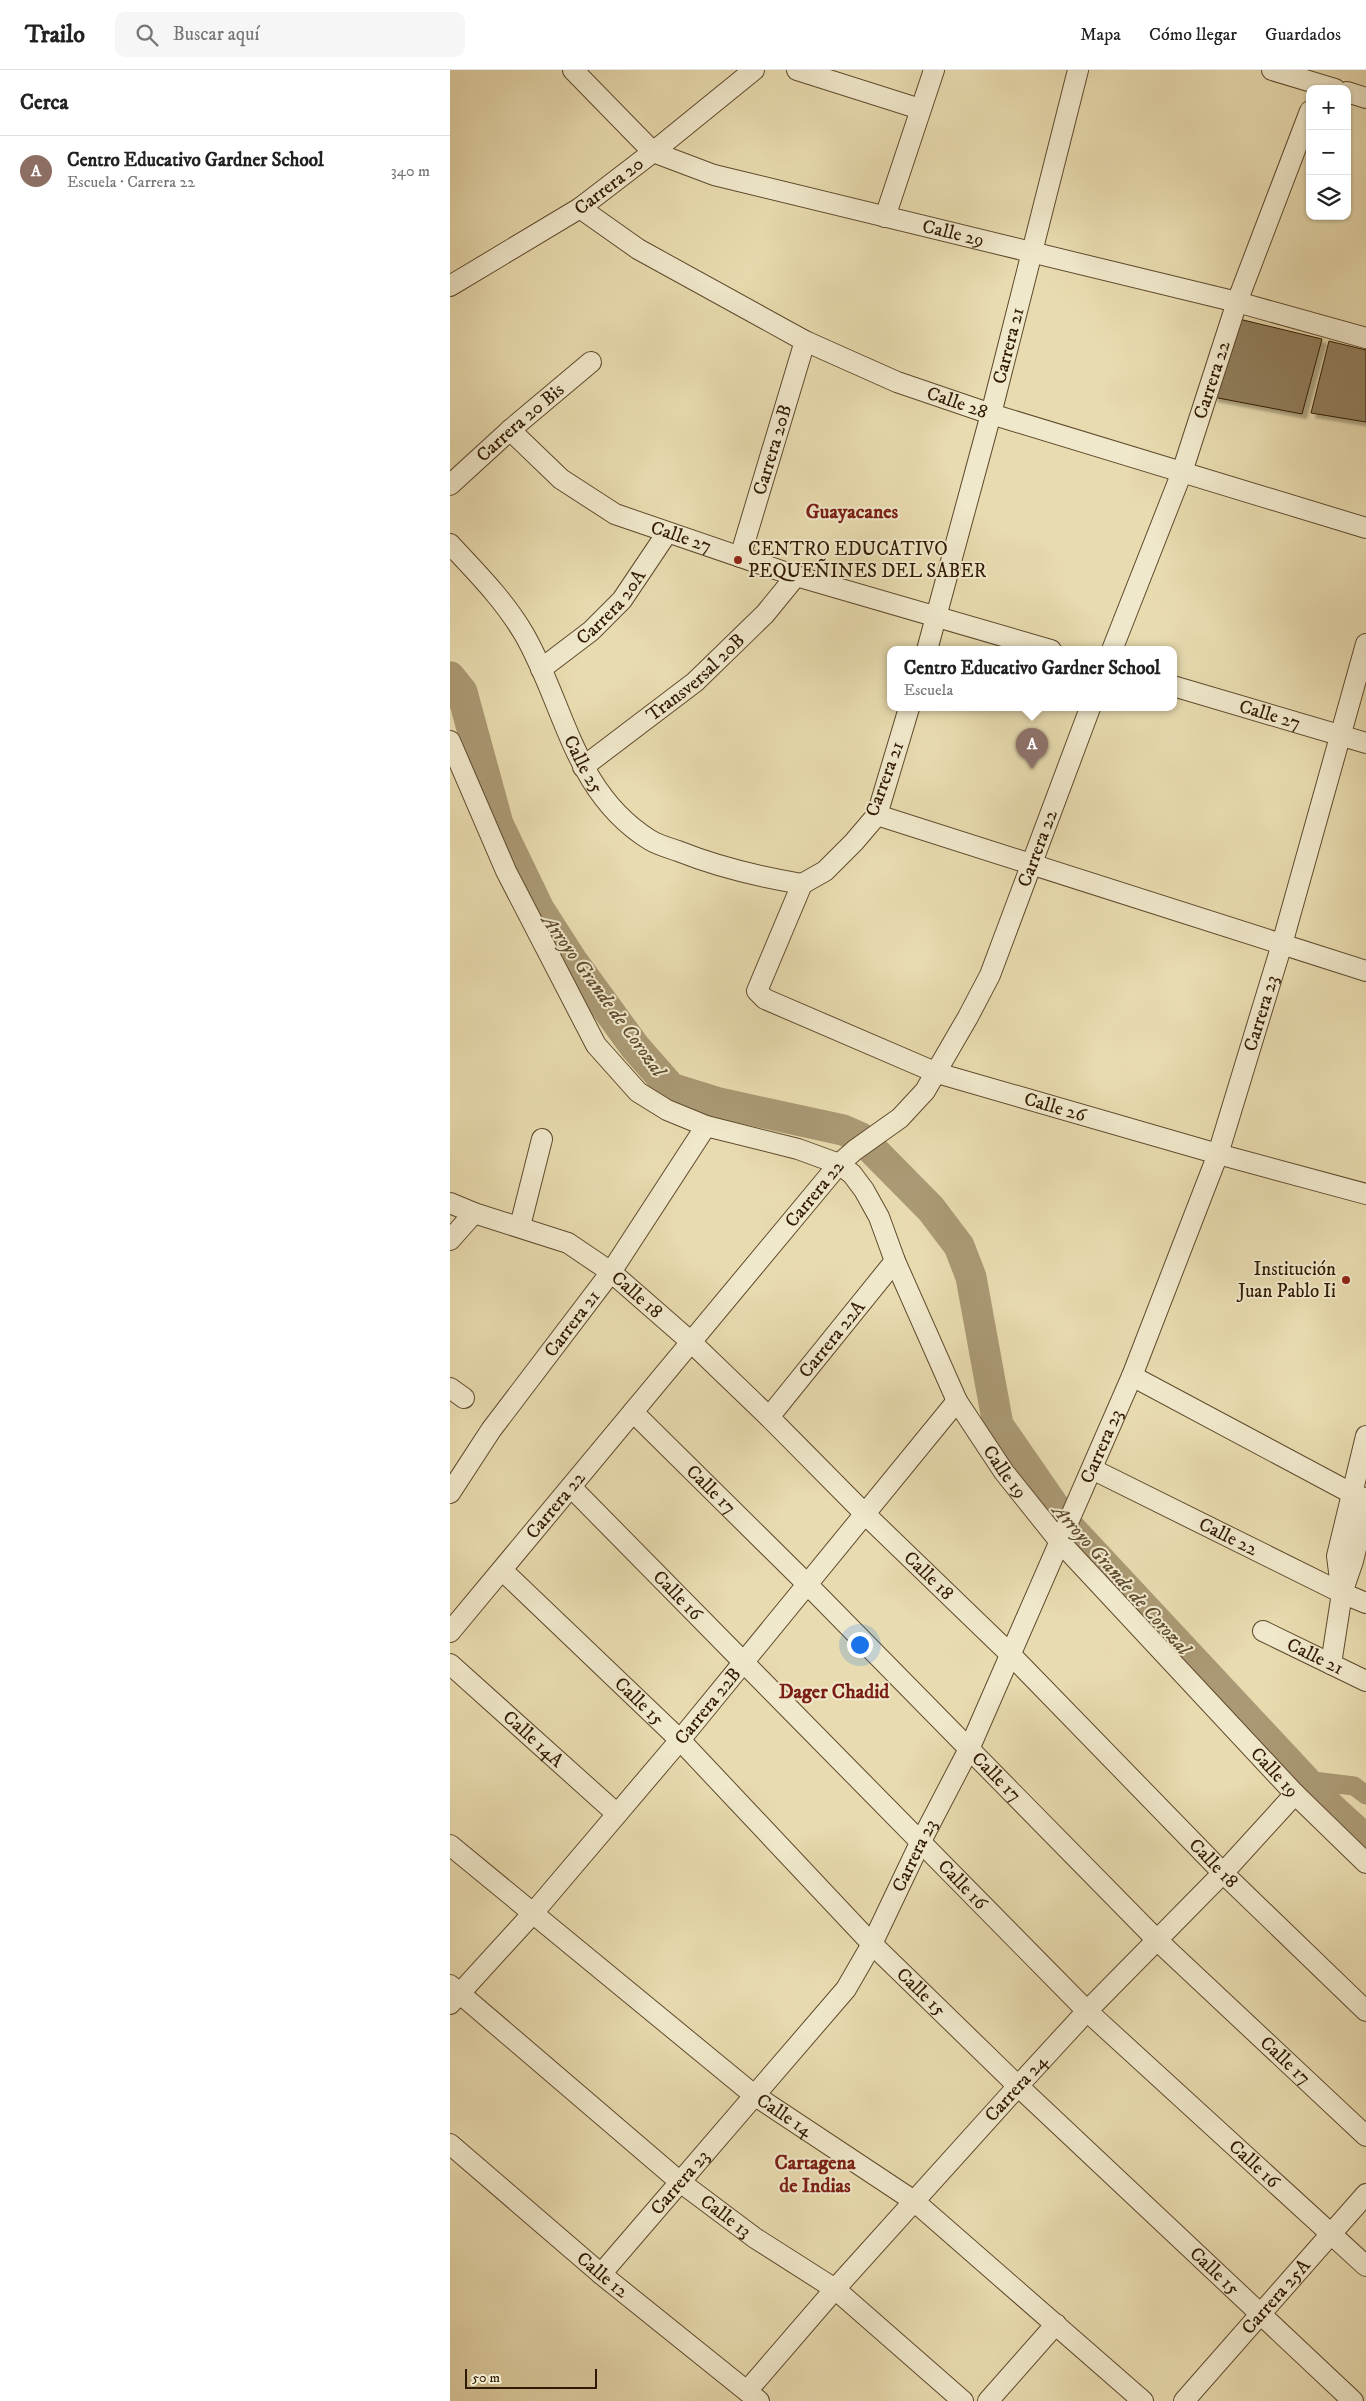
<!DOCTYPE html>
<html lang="es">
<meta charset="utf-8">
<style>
:root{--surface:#fff;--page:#f6f6f6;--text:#222;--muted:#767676;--line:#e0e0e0;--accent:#8f2418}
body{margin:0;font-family:"IM FELL DW Pica",serif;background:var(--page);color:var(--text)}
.controls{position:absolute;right:15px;top:15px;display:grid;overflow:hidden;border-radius:10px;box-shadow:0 1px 4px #0004}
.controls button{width:45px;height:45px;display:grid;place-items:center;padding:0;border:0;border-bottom:1px solid var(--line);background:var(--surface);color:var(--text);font:25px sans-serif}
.scale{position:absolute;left:15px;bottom:12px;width:132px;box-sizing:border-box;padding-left:5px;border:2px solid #311a02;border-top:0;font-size:14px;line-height:18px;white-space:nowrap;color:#311a02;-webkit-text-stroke:4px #f0e8cb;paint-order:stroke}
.you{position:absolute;left:409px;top:1574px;width:18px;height:18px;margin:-12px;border:4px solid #fff;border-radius:50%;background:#1a73e8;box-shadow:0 0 0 8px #1a73e833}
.badge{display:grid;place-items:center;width:32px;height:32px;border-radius:50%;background:var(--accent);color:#fff;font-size:16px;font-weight:700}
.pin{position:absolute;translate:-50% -41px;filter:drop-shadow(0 1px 2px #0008)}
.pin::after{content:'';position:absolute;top:26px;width:18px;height:15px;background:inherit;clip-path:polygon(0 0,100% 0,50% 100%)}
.popup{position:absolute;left:437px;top:576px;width:290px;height:65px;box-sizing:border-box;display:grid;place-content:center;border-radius:10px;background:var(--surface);filter:drop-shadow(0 1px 4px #0005);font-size:16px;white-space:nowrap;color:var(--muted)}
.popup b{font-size:19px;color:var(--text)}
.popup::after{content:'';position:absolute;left:50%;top:100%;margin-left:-10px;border:10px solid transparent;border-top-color:var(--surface)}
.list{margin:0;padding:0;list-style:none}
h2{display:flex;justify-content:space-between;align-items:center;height:65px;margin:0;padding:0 20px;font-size:21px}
h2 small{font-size:16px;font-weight:400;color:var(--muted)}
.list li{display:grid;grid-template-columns:32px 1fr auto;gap:15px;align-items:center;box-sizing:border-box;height:70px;padding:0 20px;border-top:1px solid var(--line)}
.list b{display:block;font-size:19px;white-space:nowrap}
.list p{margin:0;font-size:16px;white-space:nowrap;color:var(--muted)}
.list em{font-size:16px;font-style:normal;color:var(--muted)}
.icon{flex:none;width:28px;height:28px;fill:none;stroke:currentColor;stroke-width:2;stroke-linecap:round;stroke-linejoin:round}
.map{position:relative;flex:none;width:916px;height:2331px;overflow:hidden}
header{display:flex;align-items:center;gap:30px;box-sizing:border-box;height:70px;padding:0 25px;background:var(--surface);border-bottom:1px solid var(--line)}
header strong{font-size:24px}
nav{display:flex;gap:28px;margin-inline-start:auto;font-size:18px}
.search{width:350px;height:45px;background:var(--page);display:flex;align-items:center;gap:12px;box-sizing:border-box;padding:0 18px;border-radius:10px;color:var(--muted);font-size:19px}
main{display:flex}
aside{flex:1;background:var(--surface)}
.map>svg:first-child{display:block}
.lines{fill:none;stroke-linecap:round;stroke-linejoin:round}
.canal{stroke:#aa9974;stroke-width:19}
.river{stroke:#aa9974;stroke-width:31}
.building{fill:#907e5c;stroke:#311a02;filter:url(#shadow)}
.minor-casing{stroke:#5f4a2d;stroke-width:22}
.minor{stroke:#f0e8cb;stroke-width:20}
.poi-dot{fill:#8f2418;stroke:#f0e8cb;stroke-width:2}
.labels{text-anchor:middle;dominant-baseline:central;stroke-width:4;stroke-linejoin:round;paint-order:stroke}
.street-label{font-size:19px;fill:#311a02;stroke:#f0e8cb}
.poi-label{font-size:19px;fill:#311a02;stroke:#f0e8cb;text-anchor:start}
.neighbourhood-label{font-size:20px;font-weight:bold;fill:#7a1f14;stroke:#f0e8cb}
.water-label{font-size:20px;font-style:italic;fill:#614d30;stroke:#f0e8cb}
</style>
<header>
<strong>Trailo</strong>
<div class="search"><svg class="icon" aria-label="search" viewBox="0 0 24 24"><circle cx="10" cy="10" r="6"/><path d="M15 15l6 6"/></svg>Buscar aquí</div>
<nav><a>Mapa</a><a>Cómo llegar</a><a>Guardados</a></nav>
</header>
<main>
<aside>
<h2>Cerca<small></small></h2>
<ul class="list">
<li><span class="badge" style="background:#8d6e63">A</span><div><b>Centro Educativo Gardner School</b><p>Escuela · Carrera 22</p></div><em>340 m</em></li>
</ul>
</aside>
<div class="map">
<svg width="916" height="2331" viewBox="0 0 916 2331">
<defs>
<filter id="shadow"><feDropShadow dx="4.5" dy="4.5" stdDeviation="1" flood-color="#0004"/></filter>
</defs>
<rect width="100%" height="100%" fill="#e8dbaf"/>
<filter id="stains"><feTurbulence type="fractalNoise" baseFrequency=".004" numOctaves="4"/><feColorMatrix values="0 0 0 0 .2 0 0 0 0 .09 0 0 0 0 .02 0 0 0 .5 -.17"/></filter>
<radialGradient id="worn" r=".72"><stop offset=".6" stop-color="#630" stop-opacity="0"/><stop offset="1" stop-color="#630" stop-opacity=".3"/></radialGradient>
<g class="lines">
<path class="canal" d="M855 1710 904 1716 916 1725"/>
<path class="river" d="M0 607 12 622 48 754 89 839 123 892 185 977 221 1018 269 1033 393 1060 411 1068 481 1139 509 1176 521 1207 548 1355 617 1455 882 1739 916 1770"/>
</g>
<path class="building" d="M789 249 872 269 852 344 763 327Z
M879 271 916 280V352L861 343Z"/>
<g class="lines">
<defs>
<g id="minor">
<path id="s1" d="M123 0 203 82 264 105 787 232 916 268"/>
<path d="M347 0 470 39"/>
<path d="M822 0 885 19"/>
<path d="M897 22 916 28"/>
<path id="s2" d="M130 138 188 179 355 271 447 312 541 344 916 458"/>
<path d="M435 147 484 0"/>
<path id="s3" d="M0 216 130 138 203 82 304 0"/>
<path id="s4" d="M60 360 111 409 165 444 346 506 601 580"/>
<path id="s5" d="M0 415 60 360 141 292"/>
<path id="s6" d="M0 474C27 503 54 530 74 564 115 635 123 722 200 770 208 775 219 778 228 781 268 797 310 807 352 814"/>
<path id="s7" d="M290 487 355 271"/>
<path id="s8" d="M477 580 541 344 628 0"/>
<path id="s9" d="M662 580 732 402 787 232 860 41"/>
<path id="s10" d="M91 599 141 561 172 530 217 463"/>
<path id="s11" d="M723 616 916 673"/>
<path id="s12" d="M459 638 427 745 404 772 375 801 352 814 307 921 315 929 487 1003 768 1084 916 1124"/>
<path id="s13" d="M0 671 56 801 146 975 188 1022 217 1040 256 1056 348 1079 389 1094 402 1104 414 1120 429 1147 445 1191 507 1331 554 1402 610 1472 845 1724 916 1793"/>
<path id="s14" d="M133 697 245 612 315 544 346 506"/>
<path d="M427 745 916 901"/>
<path id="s15" d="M0 1133 24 1143 118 1173 161 1202 240 1271 319 1347 416 1445 560 1584 773 1803 916 1941"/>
<path d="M70 1156 92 1069"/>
<path d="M0 1170 24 1143"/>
<path d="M682 1306 901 1423 916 1429"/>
<path d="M0 1318 14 1328"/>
<path id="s16" d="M183 1342 358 1515 708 1871 916 2066"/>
<path id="s17" d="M319 1347 445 1191"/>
<path id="s18" d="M642 1399 892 1523 916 1533"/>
<path id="s19" d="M121 1417 637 1941 916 2196"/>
<path id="s20" d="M0 1423 41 1360 161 1202 256 1056"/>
<path id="s21" d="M52 1500 230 1670 422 1874 568 2016 903 2331"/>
<path d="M891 1518 887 1486 916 1366"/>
<path id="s22" d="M813 1561 916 1611"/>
<path id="s23" d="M0 1562 389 1094 405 1080 450 1048 475 1021 518 947 540 905 640 638"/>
<path id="s24" d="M0 1594 167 1744"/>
<path d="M881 1594 892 1523 903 1491 916 1437"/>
<path id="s25" d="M0 1775 304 2025 464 2131 693 2331"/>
<path id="s26" d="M0 1915 229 2111 305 2168 385 2219 513 2331"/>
<path id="s27" d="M0 1934 84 1842 230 1670 507 1331"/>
<path id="s28" d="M0 2074 151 2204 309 2331"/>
<path id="s29" d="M151 2204 396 1919 422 1874 470 1773 520 1677 682 1306 768 1084 832 874 916 574"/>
<path id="s30" d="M297 2321 385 2219 568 2016 637 1941 773 1803 845 1724"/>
<path d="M538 2331 606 2254"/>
<path id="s31" d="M734 2331 916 2124"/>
</g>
</defs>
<use href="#minor" class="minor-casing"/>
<use href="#minor" class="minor"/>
</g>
<g class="poi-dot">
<circle cx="288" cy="490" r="5"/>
<circle cx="896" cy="1210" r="5"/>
</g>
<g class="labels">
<g class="street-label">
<text stroke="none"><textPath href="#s3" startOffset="188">Carrera 20</textPath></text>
<text stroke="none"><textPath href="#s1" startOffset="426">Calle 29</textPath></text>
<text stroke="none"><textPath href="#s8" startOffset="315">Carrera 21</textPath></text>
<text stroke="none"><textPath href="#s9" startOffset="288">Carrera 22</textPath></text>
<text stroke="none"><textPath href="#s2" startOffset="426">Calle 28</textPath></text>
<text stroke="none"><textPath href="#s5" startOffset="94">Carrera 20 Bis</textPath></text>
<text stroke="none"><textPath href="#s7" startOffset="112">Carrera 20B</textPath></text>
<text stroke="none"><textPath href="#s4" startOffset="205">Calle 27</textPath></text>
<text stroke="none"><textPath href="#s10" startOffset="94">Carrera 20A</textPath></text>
<text stroke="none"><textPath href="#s14" startOffset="144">Transversal 20B</textPath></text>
<text stroke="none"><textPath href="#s11" startOffset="101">Calle 27</textPath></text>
<text stroke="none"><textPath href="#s6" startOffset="260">Calle 25</textPath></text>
<text transform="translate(435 709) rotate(-70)">Carrera 21</text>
<text stroke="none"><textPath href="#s23" startOffset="990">Carrera 22</textPath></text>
<text stroke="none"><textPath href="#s29" startOffset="1438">Carrera 23</textPath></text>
<text stroke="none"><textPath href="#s12" startOffset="652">Calle 26</textPath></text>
<text stroke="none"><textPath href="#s23" startOffset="570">Carrera 22</textPath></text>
<text stroke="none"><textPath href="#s15" startOffset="211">Calle 18</textPath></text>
<text stroke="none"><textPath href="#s20" startOffset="209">Carrera 21</textPath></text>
<text stroke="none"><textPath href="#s17" startOffset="100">Carrera 22A</textPath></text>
<text stroke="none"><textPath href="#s29" startOffset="976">Carrera 23</textPath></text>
<text stroke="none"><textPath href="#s13" startOffset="968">Calle 19</textPath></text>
<text stroke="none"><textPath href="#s16" startOffset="110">Calle 17</textPath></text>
<text stroke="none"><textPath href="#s23" startOffset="165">Carrera 22</textPath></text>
<text stroke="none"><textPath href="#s18" startOffset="152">Calle 22</textPath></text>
<text stroke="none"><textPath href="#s15" startOffset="616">Calle 18</textPath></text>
<text stroke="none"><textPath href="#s19" startOffset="152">Calle 16</textPath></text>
<text stroke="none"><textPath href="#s22" startOffset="58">Calle 21</textPath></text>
<text stroke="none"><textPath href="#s21" startOffset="190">Calle 15</textPath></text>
<text stroke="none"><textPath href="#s27" startOffset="394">Carrera 22B</textPath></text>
<text stroke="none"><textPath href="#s24" startOffset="112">Calle 14A</textPath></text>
<text stroke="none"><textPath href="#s13" startOffset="1372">Calle 19</textPath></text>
<text stroke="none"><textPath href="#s16" startOffset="515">Calle 17</textPath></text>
<text stroke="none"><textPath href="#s29" startOffset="526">Carrera 23</textPath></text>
<text stroke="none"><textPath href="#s15" startOffset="1021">Calle 18</textPath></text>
<text stroke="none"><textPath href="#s19" startOffset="558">Calle 16</textPath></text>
<text stroke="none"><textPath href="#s21" startOffset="595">Calle 15</textPath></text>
<text stroke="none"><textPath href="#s16" startOffset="920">Calle 17</textPath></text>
<text stroke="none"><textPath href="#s30" startOffset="405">Carrera 24</textPath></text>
<text stroke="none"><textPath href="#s25" startOffset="430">Calle 14</textPath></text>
<text stroke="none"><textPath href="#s19" startOffset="962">Calle 16</textPath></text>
<text stroke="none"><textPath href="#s29" startOffset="121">Carrera 23</textPath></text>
<text stroke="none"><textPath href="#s26" startOffset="360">Calle 13</textPath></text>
<text stroke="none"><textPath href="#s21" startOffset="1000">Calle 15</textPath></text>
<text stroke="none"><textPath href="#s28" startOffset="201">Calle 12</textPath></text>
<text stroke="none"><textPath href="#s31" startOffset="139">Carrera 25A</textPath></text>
</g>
<g class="poi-label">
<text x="298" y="479">CENTRO EDUCATIVO<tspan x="298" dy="22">PEQUEÑINES DEL SABER</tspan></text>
<text x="886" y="1199" text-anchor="end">Institución<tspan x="886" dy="22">Juan Pablo Ii</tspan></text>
</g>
<g class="neighbourhood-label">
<text x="402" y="442">Guayacanes</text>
<text x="384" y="1622">Dager Chadid</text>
<text x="365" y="2093">Cartagena<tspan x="365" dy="23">de Indias</tspan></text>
</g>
<g class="water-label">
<text transform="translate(153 926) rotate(54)">Arroyo Grande de Corozal</text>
<text transform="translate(671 1510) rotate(48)">Arroyo Grande de Corozal</text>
</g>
</g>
<rect width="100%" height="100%" filter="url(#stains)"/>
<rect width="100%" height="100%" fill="url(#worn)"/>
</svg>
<div class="controls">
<button>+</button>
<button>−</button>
<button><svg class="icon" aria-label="layers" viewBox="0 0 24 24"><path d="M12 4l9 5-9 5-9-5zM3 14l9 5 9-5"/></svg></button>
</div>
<div class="scale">50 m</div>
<div class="you"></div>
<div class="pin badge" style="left:582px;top:699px;background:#8d6e63">A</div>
<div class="popup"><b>Centro Educativo Gardner School</b>Escuela</div>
</div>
</main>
